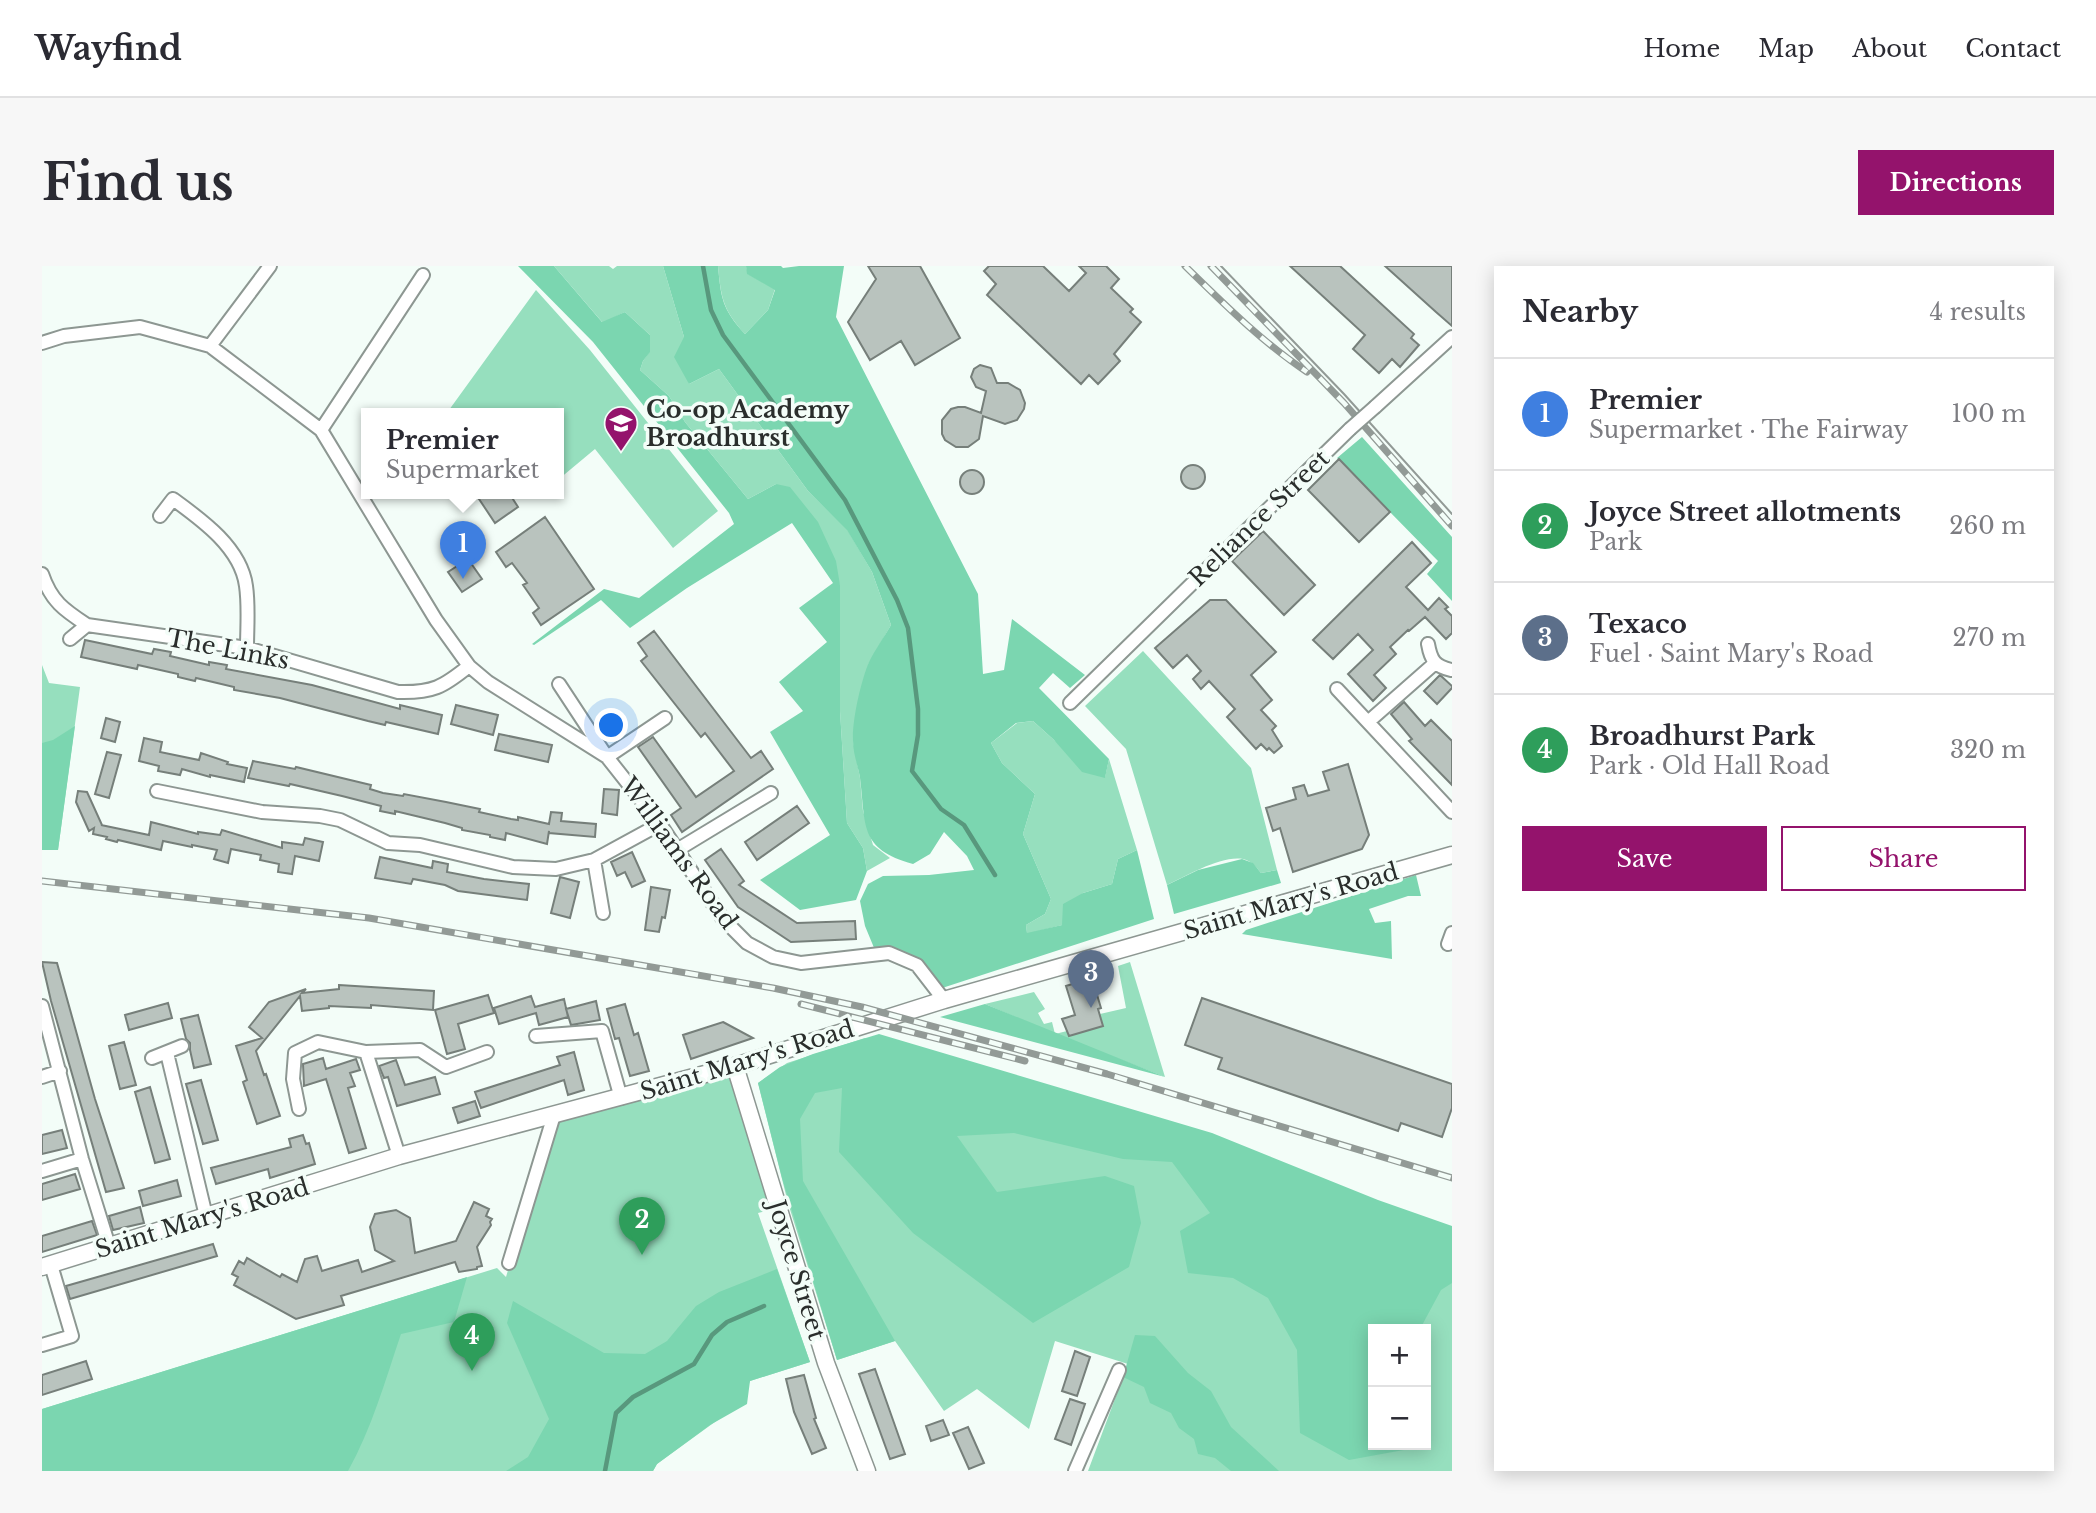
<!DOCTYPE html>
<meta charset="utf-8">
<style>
:root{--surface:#fff;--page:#f7f7f7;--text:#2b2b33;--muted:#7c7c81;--line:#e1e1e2;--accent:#94136c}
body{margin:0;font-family:"Libre Baskerville",serif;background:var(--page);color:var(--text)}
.controls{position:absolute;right:21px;bottom:21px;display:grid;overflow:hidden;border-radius:0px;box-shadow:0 4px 18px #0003}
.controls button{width:63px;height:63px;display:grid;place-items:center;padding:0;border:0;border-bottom:2px solid var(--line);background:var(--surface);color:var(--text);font:35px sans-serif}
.you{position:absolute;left:570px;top:460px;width:24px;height:24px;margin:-18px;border:5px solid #fff;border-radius:50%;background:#1a73e8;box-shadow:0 0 0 10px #1a73e833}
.badge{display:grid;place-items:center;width:46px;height:46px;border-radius:50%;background:var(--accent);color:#fff;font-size:23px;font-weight:700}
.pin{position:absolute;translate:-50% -58px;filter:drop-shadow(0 2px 4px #0008)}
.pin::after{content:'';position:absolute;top:37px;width:24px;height:21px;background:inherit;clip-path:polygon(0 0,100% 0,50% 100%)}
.popup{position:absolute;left:319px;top:142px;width:203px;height:91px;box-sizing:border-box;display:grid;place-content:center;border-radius:0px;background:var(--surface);filter:drop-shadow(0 2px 5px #0005);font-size:23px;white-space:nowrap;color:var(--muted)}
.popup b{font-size:26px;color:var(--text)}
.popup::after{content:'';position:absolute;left:50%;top:100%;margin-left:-14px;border:14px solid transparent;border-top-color:var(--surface)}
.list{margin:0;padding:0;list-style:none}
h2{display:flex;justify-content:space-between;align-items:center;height:91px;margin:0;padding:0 28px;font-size:30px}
h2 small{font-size:23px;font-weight:400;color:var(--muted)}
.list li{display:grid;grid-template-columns:46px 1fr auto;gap:21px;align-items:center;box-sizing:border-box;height:112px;padding:0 28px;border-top:2px solid var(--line)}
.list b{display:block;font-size:26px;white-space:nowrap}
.list p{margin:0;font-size:23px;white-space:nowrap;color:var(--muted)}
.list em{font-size:23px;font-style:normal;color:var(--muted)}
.actions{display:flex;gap:14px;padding:21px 28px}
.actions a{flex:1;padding:16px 0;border:2px solid var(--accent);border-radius:0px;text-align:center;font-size:24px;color:var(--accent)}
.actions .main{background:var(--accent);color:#fff}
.map{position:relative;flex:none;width:1410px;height:1205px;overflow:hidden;border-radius:0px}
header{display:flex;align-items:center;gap:42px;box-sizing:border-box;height:98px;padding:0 35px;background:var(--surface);border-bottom:2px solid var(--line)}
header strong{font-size:33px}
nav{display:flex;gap:38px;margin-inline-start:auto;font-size:24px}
.intro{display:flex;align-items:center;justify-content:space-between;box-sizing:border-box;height:168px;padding:0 42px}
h1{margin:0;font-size:49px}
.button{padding:18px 32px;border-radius:0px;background:var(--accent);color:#fff;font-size:24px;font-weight:700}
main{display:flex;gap:42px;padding:0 42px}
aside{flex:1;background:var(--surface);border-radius:0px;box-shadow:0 4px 18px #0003}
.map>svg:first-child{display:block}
.green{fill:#96dfbe;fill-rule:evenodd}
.forest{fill:#7bd6b0}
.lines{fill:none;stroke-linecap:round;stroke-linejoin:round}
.stream{stroke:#58987d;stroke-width:4.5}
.building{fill:#b9c3be;stroke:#767f7a;stroke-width:2}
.minor-casing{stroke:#8d9792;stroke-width:16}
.tertiary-casing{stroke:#8d9792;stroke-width:19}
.minor{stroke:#fff;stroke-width:12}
.tertiary{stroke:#fff;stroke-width:16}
.tram{stroke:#929a96;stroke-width:2}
.rail-casing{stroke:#929a96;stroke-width:7}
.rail{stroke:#f3fdf8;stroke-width:4.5;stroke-dasharray:13;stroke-linecap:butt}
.minor-bridge-casing{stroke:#8d9792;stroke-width:16;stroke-linecap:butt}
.minor-bridge{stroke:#fff;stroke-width:12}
.labels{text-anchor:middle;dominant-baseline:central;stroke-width:7;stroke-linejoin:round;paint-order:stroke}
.poi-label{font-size:24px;font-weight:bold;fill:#2a2e2c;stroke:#f3fdf8;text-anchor:start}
.street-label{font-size:24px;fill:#2a2e2c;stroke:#f3fdf8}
</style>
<header>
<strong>Wayfind</strong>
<nav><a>Home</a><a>Map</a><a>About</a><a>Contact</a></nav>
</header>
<div class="intro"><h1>Find us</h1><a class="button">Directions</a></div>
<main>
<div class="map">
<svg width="1410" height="1205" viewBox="0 0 1410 1205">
<rect width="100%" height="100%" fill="#f3fdf8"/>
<path class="green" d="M512 0H567L571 3 575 0H621L642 71 647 118 677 103 766 225 805 263 830 306 849 359 827 397 817 431 811 475 818 512 821 545 831 579 848 592 825 605 821 582 805 557 798 445V319L734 218 706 233 643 156 627 130 598 104 601 95 608 85V69L583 46 561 57Z
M676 0H704L706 8 733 23 726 44 703 68C681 44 679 32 676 0Z
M494 24 548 84 676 245 631 282 553 183 517 213V147H409L407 144Z
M1101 385 1209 502 1235 604 1219 607C1214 601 1210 595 1201 593 1180 589 1144 610 1125 619L1084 483 1043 440Z
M0 399 7 417 38 421 16 584H0Z
M991 455 1012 474 1063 511 1067 493 1095 584 1076 593 1070 618 1041 627 1020 659 985 668 984 659 1003 648 1009 633 981 568 993 528 960 497 949 477 975 457Z
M1088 696 1123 811 1013 768 943 738 992 726 1003 743 996 747 1002 758 1010 756 1013 768 1025 765 1027 770 1061 760 1058 748 1084 742 1076 700Z
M823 772 1410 961V1205H1046L1086 1098 1013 1075 987 1163 935 1123 902 1145 853 1075 795 1094 746 937 716 817 745 797ZM1331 1063H1384V1179H1331Z
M693 800 736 942 716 947 768 1096 708 1115 699 1137 615 1198 611 1205H0V1143L455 1002 464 1011 512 849Z"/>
<path class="forest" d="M476 0H512L560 56 583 46 608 69V86L601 95 598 104 627 130 643 156 706 233 734 218 748 221 776 256 794 295 798 319V445L805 557 821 582 825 605 814 634 758 644 718 614 788 569 728 466 761 445 737 416 785 376 757 342 791 317 750 257 645 322 588 362 559 334 492 379 490 378 562 323 597 332 692 258 687 247 551 76Z
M621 0H676C679 32 680 43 703 68L726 44 733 24 705 8 704 0H739L741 2 757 0H802L794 51 936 328 941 408 962 404 970 353 1043 409 1028 422 1011 407 997 422 1067 493 1063 512 1040 506 1012 474 991 455 974 457 949 477 960 497 993 528 981 568 1009 633 1003 648 984 659 985 667 1020 659 1021 638 1041 627 1070 618 1076 593 1095 584 1112 653 894 724 875 699 835 689 823 660 818 635 826 618 841 610 887 609 932 604 925 590 902 566 888 588 871 598C817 583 824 560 818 512 816 500 811 487 811 475 810 454 819 415 827 396 833 384 842 371 849 359L830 306 805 264 766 225 677 103 647 118 632 91 642 71Z
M1320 171 1410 271V335L1385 308 1396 295 1295 192Z
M33 460 16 584H0V477L11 474Z
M1200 593 1211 597 1219 607 1235 604 1239 617 1132 648 1125 619 1156 604Z
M1374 609 1379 630H1366L1327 643 1333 657 1349 655 1350 693 1200 668 1204 664Z
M943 738 1123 811 898 751Z
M837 768 1170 867 1336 934 1410 960V1017L1399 1024 1378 1063H1331V1179H1378V1181L1307 1194 1258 1167 1255 1084 1226 1032 1191 1012 1146 1007 1138 965 1168 947 1130 896 1081 893 972 867 915 870 955 926 1063 910 1092 920 1099 957 1087 1001 991 1057 871 967 797 886 800 822 773 827 758 853 761 915 853 1075 795 1094 740 912 716 817 738 801 771 788Z
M735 1003 768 1096 708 1115 705 1138 668 1159 615 1198 611 1205H464L486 1191 507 1153 465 1057 471 1035 562 1087 603 1088 625 1075 654 1040 677 1026Z
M425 1011 412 1056 359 1068C343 1115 330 1162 306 1205H0V1143Z
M1093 1069 1113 1070 1146 1107 1169 1125 1189 1161 1237 1205H1189L1173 1192 1156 1188 1152 1173 1137 1162 1129 1147 1108 1137 1102 1121 1081 1111Z"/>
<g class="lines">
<path class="stream" d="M661 0 669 44 681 69 803 234 855 334 866 362 876 443V469L870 505 899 543 922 559 953 609
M563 1205 574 1147 591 1131 652 1098 670 1069 685 1056 722 1040"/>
</g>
<path class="building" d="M826 0H878L918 72 873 99 859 75 828 94 806 56 834 13Z
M947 0H1001L1027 25 1044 7 1037 0H1064L1077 13 1069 22 1091 43 1088 46 1099 56 1072 88 1078 95 1056 118 1047 109 1039 118 945 29 954 18 942 5Z
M1248 0H1298L1372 68 1369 72 1377 79 1358 101 1350 93 1337 107 1311 83 1323 69Z
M1343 0H1410V60L1394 46Z
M938 99 949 102 955 117H966L978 124 983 137 982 143 975 154 963 158 941 150 937 173 926 181H914L903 174 900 168V154L909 143 916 141H923L939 147 944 125 934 121 929 111 932 103Z
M1297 193 1348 246 1317 276 1266 224Z
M1139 211a12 12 0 1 1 24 0a12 12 0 1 1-24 0Z
M918 216a12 12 0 1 1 24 0a12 12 0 1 1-24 0Z
M433 227H467L476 241 453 257Z
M503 251 552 323 499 359 491 347 497 342 481 319 485 317 470 297 464 301 454 286Z
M1221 265 1273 319 1242 349 1190 295Z
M1370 276 1389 297 1364 321 1386 344 1397 332 1406 341 1403 343 1410 350V367L1404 373 1383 351 1367 365 1366 364 1348 381 1354 388 1332 409 1344 422 1331 435 1306 408 1331 384 1316 368 1291 393 1271 374Z
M426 293 440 313 420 326 406 306Z
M1168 334H1184L1234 386 1209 409 1230 434 1219 444 1234 460 1230 464 1240 480 1232 487 1227 482 1225 484 1219 478 1214 483 1185 451 1193 443 1167 415 1159 423 1151 413 1159 405 1145 389 1131 402 1113 382Z
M612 365 709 492 719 485 731 503 640 566 629 549 639 542 596 481 611 471 654 531 692 505 663 467 659 471 599 395 605 390 596 377Z
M43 374 110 388 112 383 129 386 128 390 167 399V396L185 399 184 403 270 419 358 443V439L400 449 396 468 344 456 343 459 326 455 238 432 192 424V421L154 412 153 415 136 411V408L96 399 95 403 39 391Z
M1398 409 1410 420V422L1395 438 1382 425Z
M1362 436 1383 460 1389 454 1410 475V519L1367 475 1370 473 1349 448Z
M414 439 456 449 451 469 409 458Z
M64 452 78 456 73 476 59 472Z
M457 468 510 479 506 496 453 484Z
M102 472 120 476 118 486 157 494 159 487 186 496 185 498 205 502 202 516 168 509V511L140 503 138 509 116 505 117 500 97 495Z
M65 486 79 489 67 532 53 528Z
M211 495 253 503 254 501 329 519 328 523 341 527 361 530 362 528 404 536 438 543 437 546 469 553 476 554V551L507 558 509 546 520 547 519 555 554 558 553 571 507 567V565L505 578 464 567 463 574 448 571V569L420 564V562L403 557 353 545V548L338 545 339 540 300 530 248 518 247 520 206 512Z
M1306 498 1327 569 1320 583 1251 606 1238 562 1231 565 1224 542 1254 533 1251 522 1262 519 1266 530 1287 524 1281 506Z
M562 523 577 524 575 549 560 547Z
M36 525 45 526 60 559H59L107 569 109 556 156 568V566L178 569 180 564 240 582V576L261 579 263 572 281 576 277 595 253 590 250 608 236 606 237 598 218 594 219 589 189 583 186 597 172 593 175 584 150 579V581L121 575 119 584 76 574 75 576 64 573 65 571 51 568 52 562 47 565 34 536Z
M755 540 767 557 715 594 703 576Z
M679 583 702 615 697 619 755 657 813 655 814 673 749 676 696 641 663 594Z
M590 586 603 615 590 621 583 606 575 610 569 596Z
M338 591 390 602 391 595 406 598 405 606 442 613 487 618 485 634 416 625 403 619 371 613 369 618 333 612Z
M518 611 537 616 528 652 509 647Z
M609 621 628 624 623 652 620 651 617 666 603 664Z
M0 696 15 697 53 833 82 922 64 926 9 735Z
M1050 712 1059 742 1056 743 1061 760 1027 770 1020 753 1033 749 1024 720Z
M297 719 392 725 391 744 329 739V742L287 740V742L260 745 258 730 214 785 222 809 224 808 238 850 215 858 201 816 205 814 194 780 220 772 207 761 227 736 264 723 260 727 297 723Z
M446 729 452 747 416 758 423 783 405 788 393 744Z
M489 730 493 741 522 733 526 751 497 759 494 747 457 758 452 742Z
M1160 732 1410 818V842L1400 871 1359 857 1356 865 1176 803 1180 792 1143 779Z
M554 735 558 754 529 759 524 743Z
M126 737 130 752 87 764 83 749Z
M583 738 592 769 596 767 607 805 588 810 577 772 573 773 565 743Z
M156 749 169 798 152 802 148 784V777L144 773 139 753Z
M681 756 711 772 649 793 641 769Z
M82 776 94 819 78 823 67 780Z
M532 786 542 824 526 829 522 814 439 842 433 826 518 799 515 791Z
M281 792 284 803 314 793 318 804 308 807 313 820 306 822 324 882 307 887 284 813 262 820 261 798Z
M354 794 363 819 393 811 398 828 355 840 346 811 342 812 337 800Z
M159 814 176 874 161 878 144 818Z
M108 821 128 893 113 897 93 826Z
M433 835 438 850 416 857 411 842Z
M20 864 25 882 0 888V869Z
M261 869 264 878 267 877 273 898 228 912 226 903 174 918 169 902 249 881 247 873Z
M33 908 38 923 0 934V918Z
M135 914 139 930 101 940 97 925Z
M432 936 447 943 444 950 450 953 448 956 449 959 435 981 440 1000 435 1001V1003L417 1006 413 996 299 1030 302 1039 254 1053 192 1019 196 1011 190 1008 197 995 202 998 205 992 238 1011 240 1008 255 1016 263 993 275 990 280 1005 316 994 320 1006 352 995 333 984 328 961 333 948 354 944 368 952 373 987 414 975Z
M98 941 102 957 71 964 67 950Z
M50 955 55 969 0 986V970Z
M171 978 175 990 28 1033 24 1020Z
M1033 1085 1048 1091 1035 1130 1020 1125Z
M44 1095 50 1113 0 1129V1109Z
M833 1103 863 1188 848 1193 817 1108Z
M762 1109 774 1152 772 1153 784 1182 770 1188 752 1146 744 1113Z
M1028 1133 1043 1138 1029 1179 1013 1173Z
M901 1154 907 1169 889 1175 884 1160Z
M926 1161 942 1197 927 1203 911 1167Z"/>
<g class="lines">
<defs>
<path id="minor" d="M0 77 22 70 98 61 168 80 279 164 394 354 427 400 446 416 565 491
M168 80 228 0
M1333 141 1410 71
M279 164 381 9
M118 250 131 233C160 254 199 282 204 320 207 340 205 362 205 382
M0 308C9 335 22 344 45 359L205 382 356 426C391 427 401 421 427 400
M28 373 45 359
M1386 378C1389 395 1393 400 1409 404
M517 418 565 491 618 558 681 653 705 677 731 691 759 697 847 687 875 699 902 734
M1295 423 1410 546
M1028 437 1308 163
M1326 456 1392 398
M565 491 623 452
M115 525 220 546 278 550 298 554 346 577 378 579 471 601 514 603 552 594 618 558
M635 584 729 527
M552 594 561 647
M1406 678 1410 667
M0 740 40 893 67 980
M494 770 560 765 579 832
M324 786 357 890
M125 787 164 950
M110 792 140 780
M0 811 18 805
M257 843 251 813 253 787 276 776 324 786 378 784 404 801 445 786
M0 905 40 893
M467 997 512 849
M0 1079 30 1070 9 999
M1033 1205 1077 1104"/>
<path id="tertiary" d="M693 800 784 1097 825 1205
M0 1001 357 890 693 800 902 734 1410 589"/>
</defs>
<use href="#minor" class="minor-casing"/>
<use href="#tertiary" class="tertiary-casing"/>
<use href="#minor" class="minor"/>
<use href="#tertiary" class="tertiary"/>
<path class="tram" d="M1179 0 1302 128 1410 248"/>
<defs>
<path id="rail" d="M1143 0C1182 38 1220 76 1265 106
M1169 0 1302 137 1410 260
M0 615 327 652 731 722 820 741 1065 808 1410 912
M759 738 983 795"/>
</defs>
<use href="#rail" class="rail-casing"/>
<use href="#rail" class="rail"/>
<defs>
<path id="minor-bridge" d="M1308 163 1333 141"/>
</defs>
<use href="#minor-bridge" class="minor-bridge-casing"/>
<use href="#minor-bridge" class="minor-bridge"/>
</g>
<defs>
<symbol id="school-pin" viewBox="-11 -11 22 30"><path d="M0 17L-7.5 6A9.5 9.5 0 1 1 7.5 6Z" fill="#94136c" stroke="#f3fdf8"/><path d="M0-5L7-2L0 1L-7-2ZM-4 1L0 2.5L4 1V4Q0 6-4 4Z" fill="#fff"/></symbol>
</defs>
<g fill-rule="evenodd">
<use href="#school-pin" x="560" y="138" width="38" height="52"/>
</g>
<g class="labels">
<g class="poi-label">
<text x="604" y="143">Co-op Academy<tspan x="604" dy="28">Broadhurst</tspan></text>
</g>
<g class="street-label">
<text transform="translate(1217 252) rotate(-44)">Reliance Street</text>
<text transform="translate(186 383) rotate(11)">The Links</text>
<text transform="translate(637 587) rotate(54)">Williams Road</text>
<text transform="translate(1249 635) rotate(-16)">Saint Mary's Road</text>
<text transform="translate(705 794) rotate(-17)">Saint Mary's Road</text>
<text transform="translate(160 952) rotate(-17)">Saint Mary's Road</text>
<text transform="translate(755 1004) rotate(73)">Joyce Street</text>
</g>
</g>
</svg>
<div class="controls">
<button>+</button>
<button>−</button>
</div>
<div class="you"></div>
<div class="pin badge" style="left:421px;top:313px;background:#3f7fe0">1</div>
<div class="popup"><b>Premier</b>Supermarket</div>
<div class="pin badge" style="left:600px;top:989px;background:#2e9e5b">2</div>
<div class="pin badge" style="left:1049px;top:742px;background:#5c6f8a">3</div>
<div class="pin badge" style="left:430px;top:1105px;background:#2e9e5b">4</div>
</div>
<aside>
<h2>Nearby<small>4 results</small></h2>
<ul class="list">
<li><span class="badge" style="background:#3f7fe0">1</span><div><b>Premier</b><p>Supermarket · The Fairway</p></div><em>100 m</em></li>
<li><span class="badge" style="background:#2e9e5b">2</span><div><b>Joyce Street allotments</b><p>Park</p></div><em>260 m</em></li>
<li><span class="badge" style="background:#5c6f8a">3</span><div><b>Texaco</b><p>Fuel · Saint Mary's Road</p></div><em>270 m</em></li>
<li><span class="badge" style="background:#2e9e5b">4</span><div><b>Broadhurst Park</b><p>Park · Old Hall Road</p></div><em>320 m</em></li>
</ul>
<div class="actions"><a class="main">Save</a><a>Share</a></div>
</aside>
</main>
